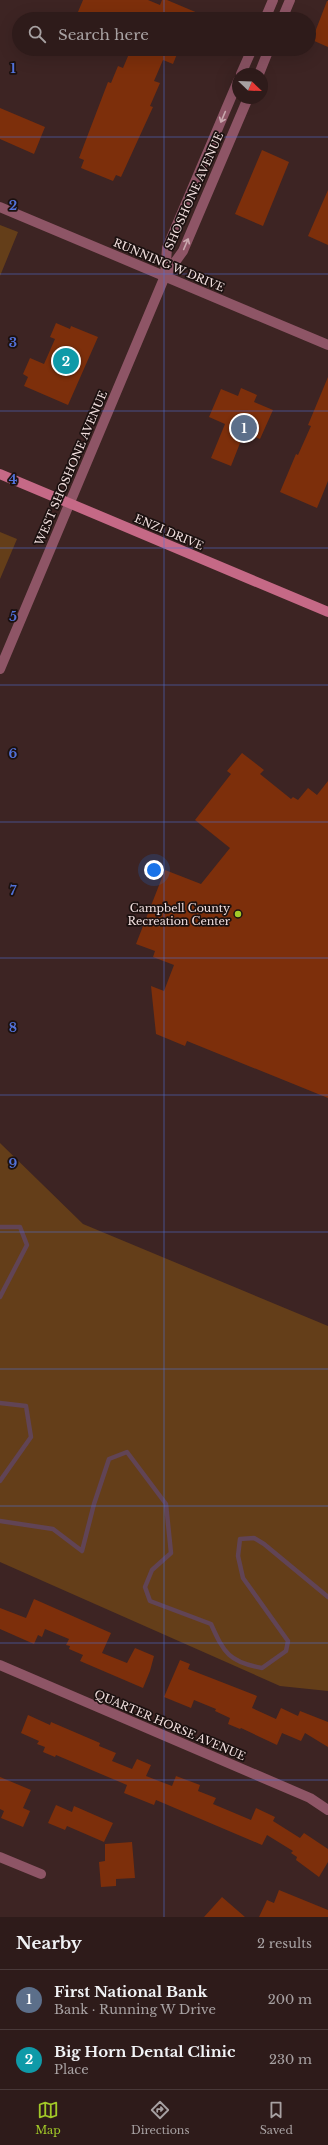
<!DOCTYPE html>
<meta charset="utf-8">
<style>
:root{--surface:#2e1b1a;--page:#362423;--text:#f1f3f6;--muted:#a7a1a2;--line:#493939;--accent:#a2c928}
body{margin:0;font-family:"Libre Baskerville",serif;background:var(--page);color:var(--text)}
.compass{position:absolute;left:232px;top:68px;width:36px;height:36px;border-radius:50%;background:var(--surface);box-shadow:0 4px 16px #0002;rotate:113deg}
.you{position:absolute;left:154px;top:870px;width:14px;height:14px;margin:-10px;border:3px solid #fff;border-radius:50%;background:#1a73e8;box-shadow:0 0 0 6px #1a73e833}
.badge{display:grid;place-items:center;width:26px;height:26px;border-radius:50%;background:var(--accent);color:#fff;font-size:13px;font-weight:700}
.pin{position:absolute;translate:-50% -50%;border:2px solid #fff;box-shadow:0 1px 4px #0006}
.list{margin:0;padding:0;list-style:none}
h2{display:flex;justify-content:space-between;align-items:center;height:52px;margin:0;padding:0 16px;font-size:17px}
h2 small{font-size:13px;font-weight:400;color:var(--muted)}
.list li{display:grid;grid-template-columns:26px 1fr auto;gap:12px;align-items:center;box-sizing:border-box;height:60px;padding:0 16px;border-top:1px solid var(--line)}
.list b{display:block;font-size:15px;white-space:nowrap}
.list p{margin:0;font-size:13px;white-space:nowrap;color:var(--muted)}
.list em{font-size:13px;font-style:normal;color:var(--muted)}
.icon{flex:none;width:22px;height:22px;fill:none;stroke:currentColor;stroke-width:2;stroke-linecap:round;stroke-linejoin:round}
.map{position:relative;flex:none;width:328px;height:1917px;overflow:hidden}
.search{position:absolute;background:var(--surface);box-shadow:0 4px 16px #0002;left:12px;right:12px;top:12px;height:44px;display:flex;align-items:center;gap:10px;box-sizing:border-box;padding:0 14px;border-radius:22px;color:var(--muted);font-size:15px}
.sheet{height:172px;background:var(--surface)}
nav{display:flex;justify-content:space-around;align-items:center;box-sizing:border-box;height:56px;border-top:1px solid var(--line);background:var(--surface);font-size:11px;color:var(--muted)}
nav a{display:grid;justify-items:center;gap:2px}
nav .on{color:var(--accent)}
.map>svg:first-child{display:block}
.green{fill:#643e19}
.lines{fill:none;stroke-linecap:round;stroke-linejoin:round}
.stream{stroke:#614455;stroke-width:4.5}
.building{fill:#7d2f0b}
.minor{stroke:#8e5566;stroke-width:10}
.tertiary{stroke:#8e5566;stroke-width:10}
.secondary{stroke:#c56986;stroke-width:10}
.oneway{stroke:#c9a8ae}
.grid{fill:none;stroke:#5272da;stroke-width:1;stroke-opacity:0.55}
.poi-dot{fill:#a2c928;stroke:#1c1110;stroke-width:1.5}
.labels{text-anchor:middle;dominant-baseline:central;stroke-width:3.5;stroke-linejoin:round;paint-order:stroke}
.street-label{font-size:11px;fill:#f1dfde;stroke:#1c1110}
.poi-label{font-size:11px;fill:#f1dfde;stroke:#1c1110;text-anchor:end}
.grid-label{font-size:13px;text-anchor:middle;font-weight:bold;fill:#5272da;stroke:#1c1110;stroke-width:3.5;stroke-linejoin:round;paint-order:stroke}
</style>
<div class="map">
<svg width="328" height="1917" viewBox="0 0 328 1917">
<rect width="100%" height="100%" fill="#3d2423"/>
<path class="green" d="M0 225 18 232 0 276Z
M0 532 17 539 0 579Z
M0 1143 83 1224 328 1326V1691L280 1686 0 1562Z"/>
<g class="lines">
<path class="stream" d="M0 1227H20L27 1245 0 1297
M0 1403 26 1406 31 1437 0 1481
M0 1521 53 1529 82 1551 94 1504 109 1459 127 1452 166 1504 171 1553 152 1570 145 1587 150 1601 211 1624C224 1653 229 1662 262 1668L286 1651 288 1641 243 1578 238 1556 240 1539 254 1538 264 1544 328 1597"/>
</g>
<path class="building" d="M83 0H148L160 5 162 0H167L212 19H75Z
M327 1H328V47L312 40Z
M131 49H179L173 64 163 60 154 81 160 83 150 106 153 107 121 177 116 175 113 181 81 168 84 160 79 158 108 82 111 83 118 66 123 68Z
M0 108 45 127 34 154 0 139Z
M262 150 289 162 263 226 235 214Z
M328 190V245L308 236Z
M56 323 70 329 71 326 98 337 68 405 24 386 28 377 23 374 30 358 44 364 55 339 50 337Z
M328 377V481L317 508 280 492 296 454 298 455 311 426 308 425Z
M241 388 257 395 254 402 273 410 260 439 244 433 231 466 211 458 225 424 209 417 221 389 238 396Z
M242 753 264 770 260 774 291 799 293 797 298 800 308 788 317 795 328 781V1098L187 1041 185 1046 156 1034 151 986 164 991 174 965 153 957 155 951 136 944 165 870 201 884 230 848 195 820 231 774 227 771Z
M34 1599 111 1633 102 1653 127 1663 135 1648 154 1656 150 1671 143 1688 80 1661 83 1655 69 1649 70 1646 66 1645 69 1639 45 1629 42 1637 38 1635 34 1644 0 1629V1608L26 1618Z
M180 1660 190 1664 188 1669 257 1696 252 1708 276 1719 281 1708 298 1716 300 1711 328 1722V1747L305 1733 301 1741 282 1733 277 1745 241 1728 240 1729 228 1724 230 1718 215 1711 216 1709 194 1700 191 1708 164 1697Z
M28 1715 50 1725 51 1722 100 1743 99 1746 116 1753 112 1761 132 1769 137 1759 151 1765 146 1776 172 1786 176 1776 200 1785 198 1791 216 1798 213 1804 251 1820 256 1808 275 1817 273 1821 300 1838 304 1833 328 1849V1862L319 1877 296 1860 297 1857 291 1853 293 1851 267 1835 262 1845 156 1800 154 1805 124 1793 127 1785 56 1755 55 1757 43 1752 45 1747 37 1744 39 1741 21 1733Z
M0 1777 31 1790 23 1808 30 1811 23 1827 1 1818 4 1811 0 1809Z
M56 1805 72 1812 74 1806 113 1823 104 1842 67 1826 65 1830 48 1823Z
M132 1842 135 1878 116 1879V1886L101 1887 99 1862 105 1861V1844Z
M279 1890 328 1910V1917H259L267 1900 274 1903Z
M222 1897 245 1917H204Z"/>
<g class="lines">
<path class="minor" d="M0 207 328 345
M0 1665 310 1798 328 1810
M0 1857 41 1874"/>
<path class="tertiary" d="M265 19 273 0
M282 19 290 0
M241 74 252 49
M259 74 269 49
M165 276 167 248 238 81
M0 669 165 276 183 251 248 98"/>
<path class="secondary" d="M0 474 328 612"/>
</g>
<defs><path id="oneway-shaft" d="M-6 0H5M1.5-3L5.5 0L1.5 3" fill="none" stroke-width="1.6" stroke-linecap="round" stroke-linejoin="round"/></defs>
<g class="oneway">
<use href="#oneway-shaft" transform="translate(223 117) rotate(113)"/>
<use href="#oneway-shaft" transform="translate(186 244) rotate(-67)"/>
</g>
<path class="grid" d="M164 0V19M164 49V1917M0 137H328M0 274H328M0 411H328M0 548H328M0 685H328M0 822H328M0 958H328M0 1095H328M0 1232H328M0 1369H328M0 1506H328M0 1643H328M0 1780H328"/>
<circle class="poi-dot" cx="238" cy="914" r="4"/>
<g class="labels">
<g class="street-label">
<text transform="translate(194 191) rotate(-66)">SHOSHONE AVENUE</text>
<text transform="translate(169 265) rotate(23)">RUNNING W DRIVE</text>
<text transform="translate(71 468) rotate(-67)">WEST SHOSHONE AVENUE</text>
<text transform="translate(169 532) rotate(23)">ENZI DRIVE</text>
<text transform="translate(170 1725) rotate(23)">QUARTER HORSE AVENUE</text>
</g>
<g class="poi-label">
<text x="230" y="908">Campbell County<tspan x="230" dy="13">Recreation Center</tspan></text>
</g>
</g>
<g class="grid-label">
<text x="13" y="73">1</text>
<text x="13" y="210">2</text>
<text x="13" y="347">3</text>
<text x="13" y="484">4</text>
<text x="13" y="621">5</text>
<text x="13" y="758">6</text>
<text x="13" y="895">7</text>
<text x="13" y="1032">8</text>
<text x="13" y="1168">9</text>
</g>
</svg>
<svg class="compass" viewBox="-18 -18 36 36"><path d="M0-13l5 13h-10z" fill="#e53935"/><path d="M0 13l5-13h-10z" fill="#a7a1a2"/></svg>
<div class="you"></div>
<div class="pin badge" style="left:244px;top:428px;background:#5c6f8a">1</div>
<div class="pin badge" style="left:66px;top:361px;background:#0f9aa8">2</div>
<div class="search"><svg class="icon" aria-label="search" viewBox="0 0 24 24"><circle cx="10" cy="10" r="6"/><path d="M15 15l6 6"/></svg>Search here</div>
</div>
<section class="sheet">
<h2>Nearby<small>2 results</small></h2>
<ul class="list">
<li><span class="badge" style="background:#5c6f8a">1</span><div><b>First National Bank</b><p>Bank · Running W Drive</p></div><em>200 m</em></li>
<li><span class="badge" style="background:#0f9aa8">2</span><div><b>Big Horn Dental Clinic</b><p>Place</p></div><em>230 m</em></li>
</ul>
</section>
<nav>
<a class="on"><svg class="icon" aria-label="map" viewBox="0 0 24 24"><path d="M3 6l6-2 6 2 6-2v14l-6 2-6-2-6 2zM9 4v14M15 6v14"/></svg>Map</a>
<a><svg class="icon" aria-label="directions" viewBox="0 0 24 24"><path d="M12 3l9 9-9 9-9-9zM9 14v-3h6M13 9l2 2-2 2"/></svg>Directions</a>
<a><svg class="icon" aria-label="saved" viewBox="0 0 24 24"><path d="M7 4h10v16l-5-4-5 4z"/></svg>Saved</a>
</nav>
